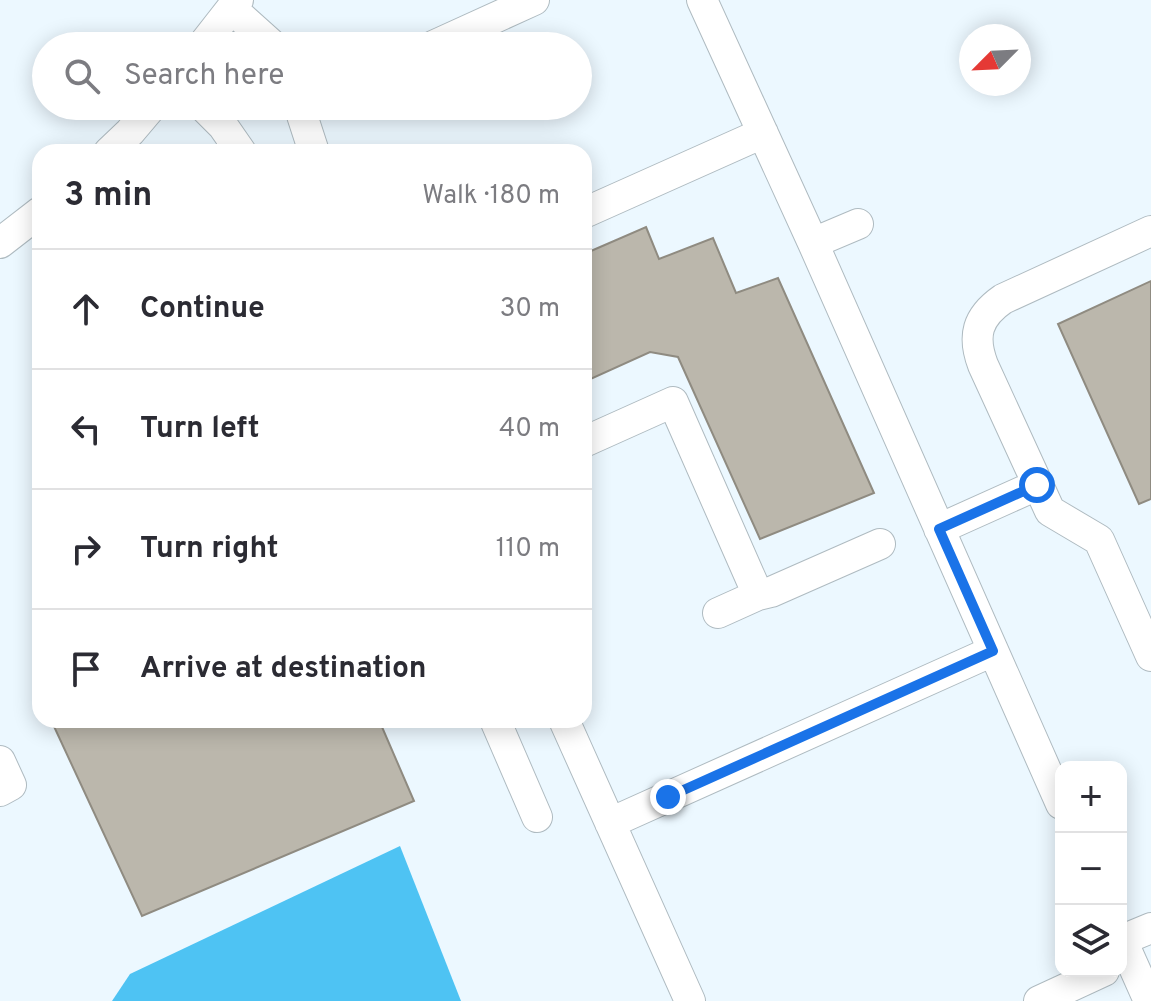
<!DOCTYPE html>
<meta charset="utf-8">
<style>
:root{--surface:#fff;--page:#f2f2f3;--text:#2b2b33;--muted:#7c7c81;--line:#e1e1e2}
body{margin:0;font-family:Overpass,sans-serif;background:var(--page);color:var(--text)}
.controls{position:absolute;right:24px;bottom:24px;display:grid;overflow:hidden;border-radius:16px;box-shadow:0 4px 20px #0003}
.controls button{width:72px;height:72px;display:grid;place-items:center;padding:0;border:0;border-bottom:2px solid var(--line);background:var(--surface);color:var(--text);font:40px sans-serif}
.compass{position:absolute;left:959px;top:24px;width:72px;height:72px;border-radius:50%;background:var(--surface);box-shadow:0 4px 20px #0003;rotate:246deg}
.stop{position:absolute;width:24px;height:24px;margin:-18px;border:6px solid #1a73e8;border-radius:50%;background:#fff}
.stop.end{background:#1a73e8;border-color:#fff;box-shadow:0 2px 8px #0008}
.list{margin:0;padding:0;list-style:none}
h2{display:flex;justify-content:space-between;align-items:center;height:104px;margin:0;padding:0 32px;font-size:34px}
h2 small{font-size:26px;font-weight:400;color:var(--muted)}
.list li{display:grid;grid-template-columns:52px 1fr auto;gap:24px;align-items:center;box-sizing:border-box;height:120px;padding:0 32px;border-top:2px solid var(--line)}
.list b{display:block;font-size:30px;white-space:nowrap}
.list em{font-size:26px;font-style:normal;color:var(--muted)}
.icon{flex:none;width:44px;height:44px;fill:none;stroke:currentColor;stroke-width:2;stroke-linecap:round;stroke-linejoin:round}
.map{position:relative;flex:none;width:1151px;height:1001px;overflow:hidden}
.search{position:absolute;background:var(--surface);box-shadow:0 4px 20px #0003;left:32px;top:32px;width:560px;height:88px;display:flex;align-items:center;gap:20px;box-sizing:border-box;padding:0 28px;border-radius:44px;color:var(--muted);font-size:30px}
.panel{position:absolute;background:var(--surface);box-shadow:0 4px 20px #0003;left:32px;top:144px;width:560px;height:584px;border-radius:24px}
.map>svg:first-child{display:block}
.forest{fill:#4ec3f3}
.building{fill:#bbb7ac;stroke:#8f8b81;stroke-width:2}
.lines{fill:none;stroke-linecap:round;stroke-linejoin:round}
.minor-casing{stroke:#afbbc1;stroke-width:32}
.minor{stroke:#fff;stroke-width:30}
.route{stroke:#1a73e8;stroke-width:10}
</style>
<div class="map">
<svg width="1151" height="1001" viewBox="0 0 1151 1001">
<rect width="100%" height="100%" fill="#ecf8ff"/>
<path class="forest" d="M400 846 461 1001H112L130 974Z"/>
<path class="building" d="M646 227 659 259 713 238 736 293 778 278 874 493 760 539 678 357 650 352 584 382V254Z
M1151 281V499L1139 504 1058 324Z
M51 720H379L414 801 142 916Z"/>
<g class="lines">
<defs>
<path id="minor" d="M702 0 813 243 1061 804
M232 9 273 46
M202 46 238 0
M433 46 534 0
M203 106 223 126 241 152
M299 106 314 152
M109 152 130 132 152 106
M584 213 763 133
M1151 231 1003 299C977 317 972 336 983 365L1050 511 1099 540 1151 656
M0 243 40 212
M813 243 858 224
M584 442 673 402 758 595 771 592 880 544
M939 529 1037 485
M718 613 758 595
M495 720 537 817
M564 720 690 1001
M0 761 11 785 0 791
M610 823 993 651
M1121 938 1149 1001
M1122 940 1151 928
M1039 1001 1104 971"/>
</defs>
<use href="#minor" class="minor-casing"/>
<use href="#minor" class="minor"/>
</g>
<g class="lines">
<path class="route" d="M668 797 993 651 939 529 1037 485"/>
</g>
</svg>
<div class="controls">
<button>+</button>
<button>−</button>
<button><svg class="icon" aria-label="layers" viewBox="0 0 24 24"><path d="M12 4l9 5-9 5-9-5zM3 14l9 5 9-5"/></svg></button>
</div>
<svg class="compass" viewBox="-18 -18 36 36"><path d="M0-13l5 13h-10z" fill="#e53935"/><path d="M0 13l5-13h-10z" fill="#7c7c81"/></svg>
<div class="stop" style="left:1037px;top:485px"></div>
<div class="stop end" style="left:668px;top:797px"></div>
<div class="search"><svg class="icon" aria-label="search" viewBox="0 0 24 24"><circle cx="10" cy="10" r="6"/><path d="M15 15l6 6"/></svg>Search here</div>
<section class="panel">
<h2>3 min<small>Walk · 180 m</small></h2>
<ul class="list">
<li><svg class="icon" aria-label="ahead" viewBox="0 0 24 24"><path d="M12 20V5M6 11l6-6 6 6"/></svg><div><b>Continue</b></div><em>30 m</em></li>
<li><svg class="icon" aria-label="left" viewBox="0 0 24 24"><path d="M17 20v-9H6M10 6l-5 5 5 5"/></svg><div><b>Turn left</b></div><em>40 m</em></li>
<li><svg class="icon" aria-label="right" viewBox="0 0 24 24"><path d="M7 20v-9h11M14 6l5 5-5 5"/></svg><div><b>Turn right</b></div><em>110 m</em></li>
<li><svg class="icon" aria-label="arrive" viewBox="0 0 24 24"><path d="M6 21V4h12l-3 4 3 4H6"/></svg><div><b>Arrive at destination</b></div></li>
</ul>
</section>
</div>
